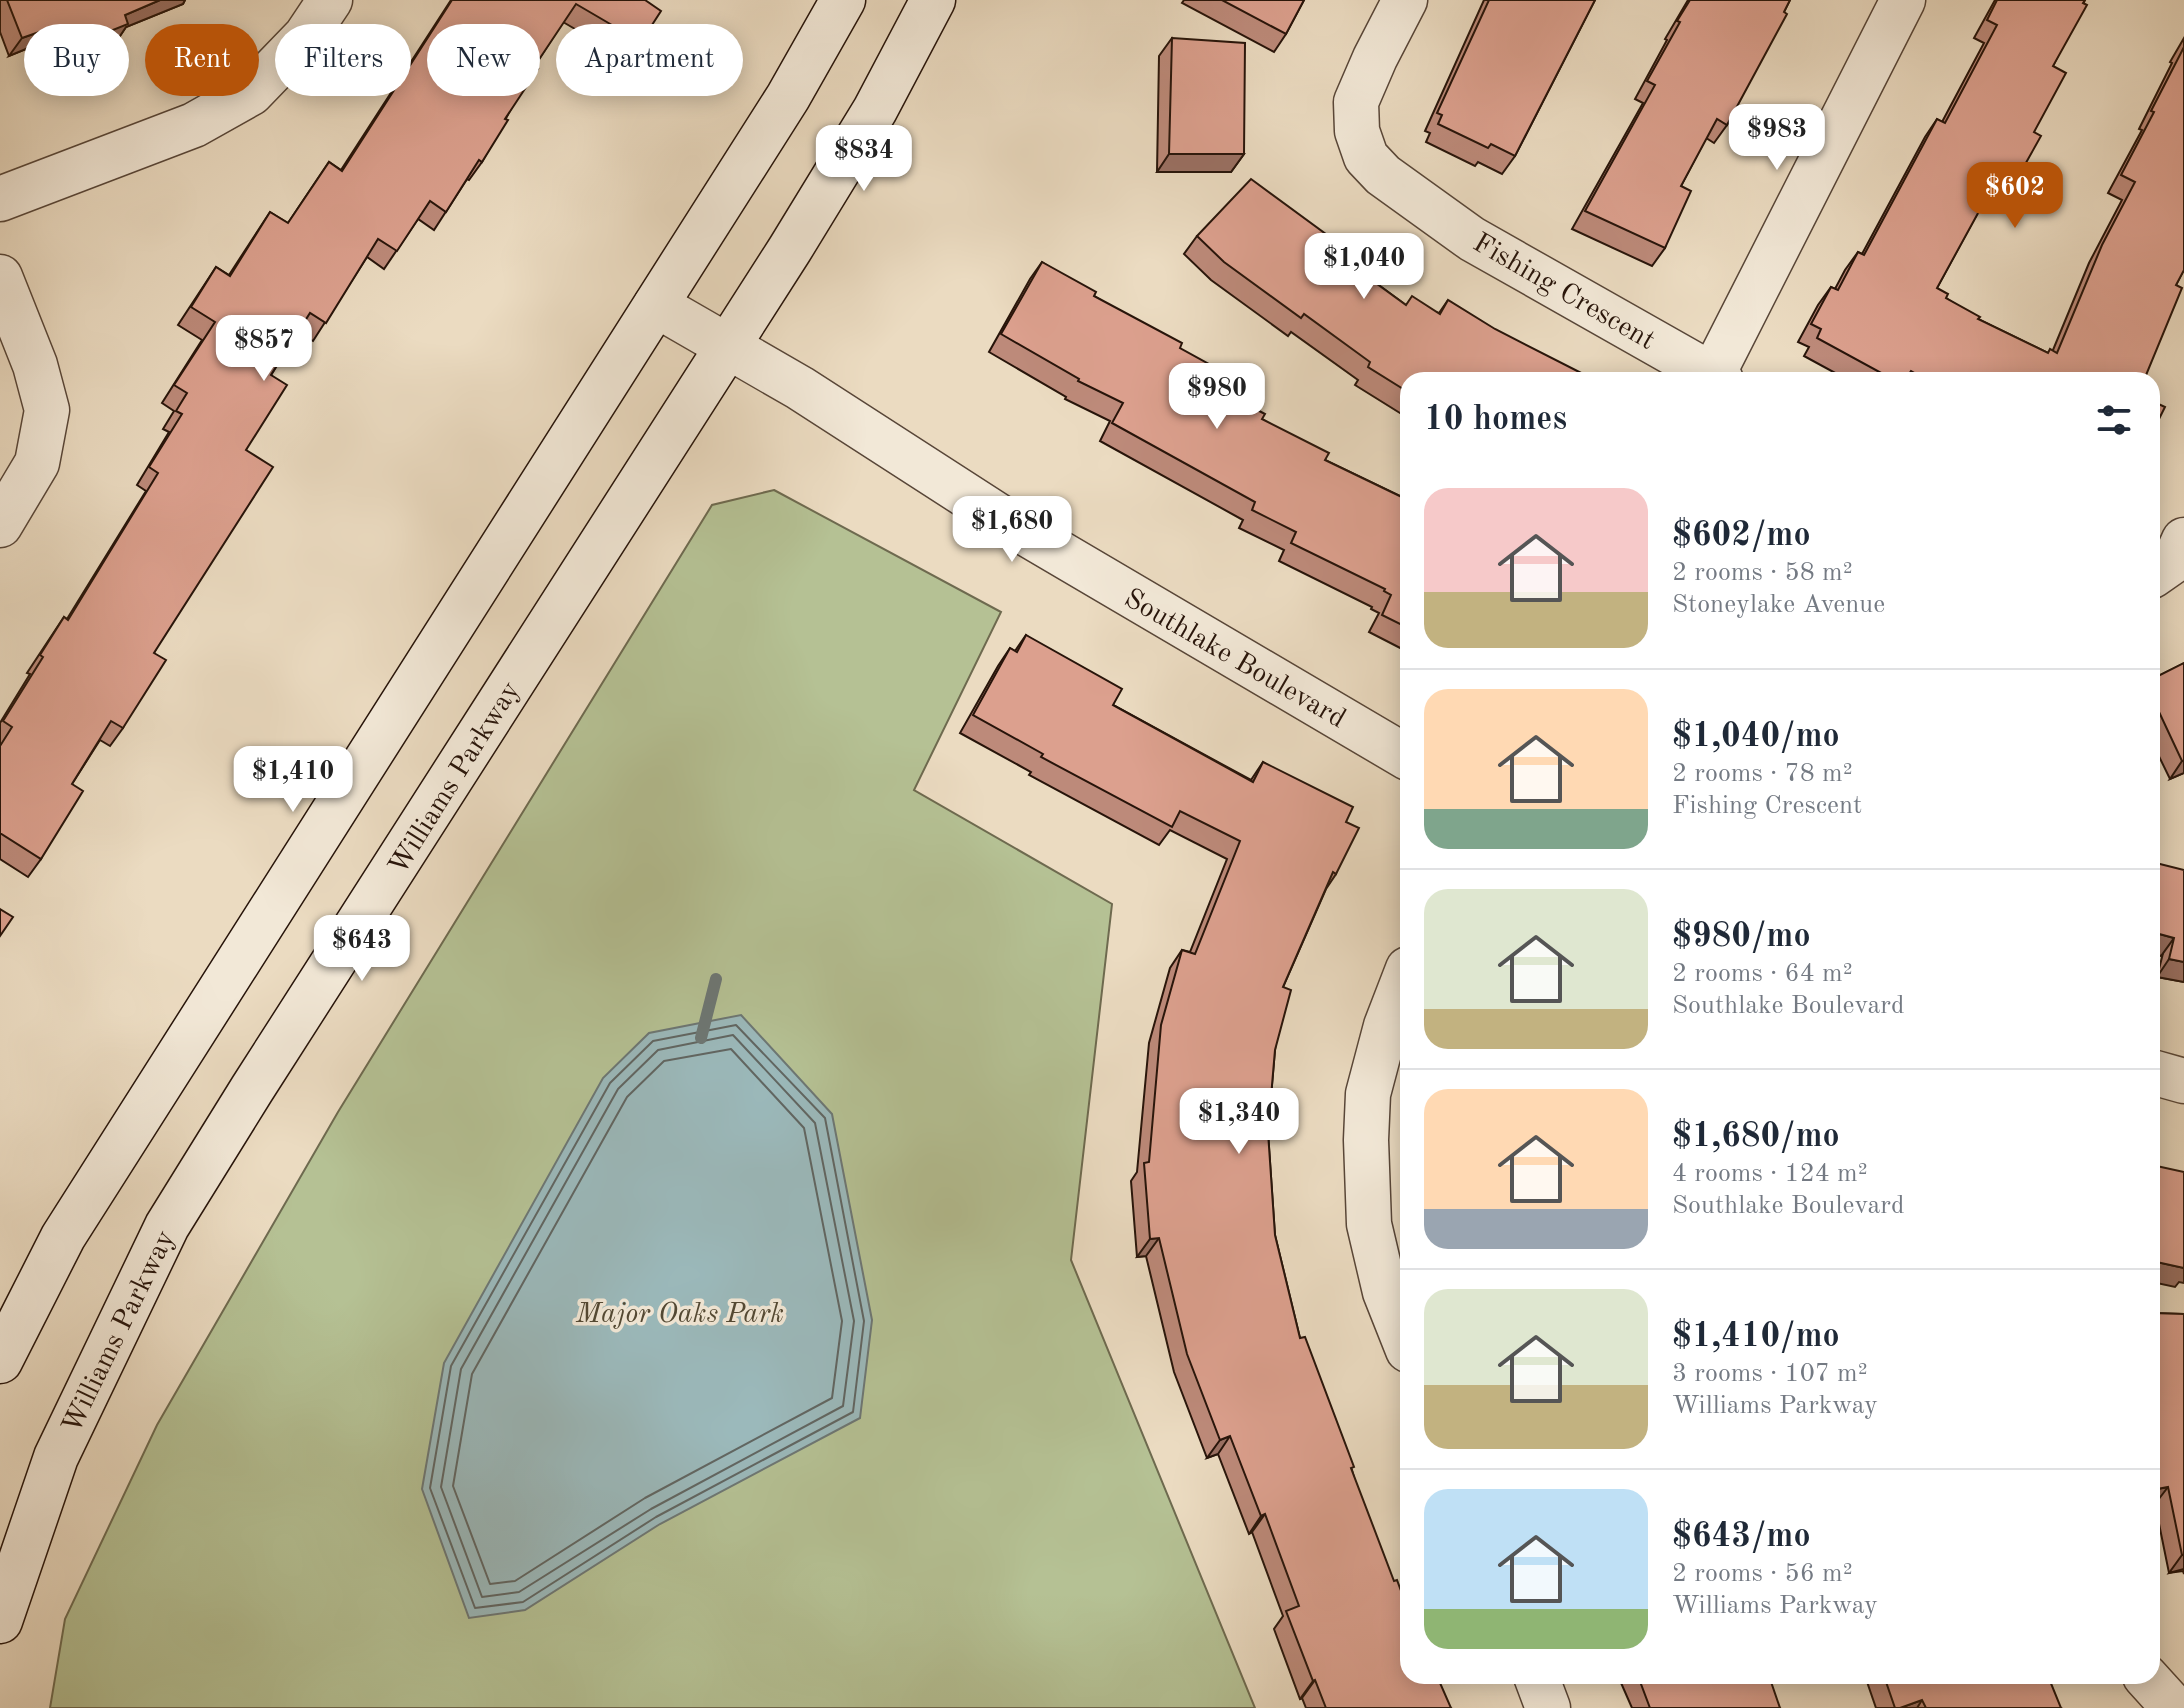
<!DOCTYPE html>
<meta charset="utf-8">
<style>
:root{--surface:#fff;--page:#f6f6f7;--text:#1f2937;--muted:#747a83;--line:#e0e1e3;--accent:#b45309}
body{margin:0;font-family:"Old Standard TT",serif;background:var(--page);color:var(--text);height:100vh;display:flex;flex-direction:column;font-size:30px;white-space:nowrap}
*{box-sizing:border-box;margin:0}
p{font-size:26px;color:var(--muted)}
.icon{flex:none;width:44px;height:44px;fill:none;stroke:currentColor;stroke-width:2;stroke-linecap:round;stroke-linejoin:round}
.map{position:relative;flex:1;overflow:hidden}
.panel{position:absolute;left:1400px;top:372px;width:760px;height:1312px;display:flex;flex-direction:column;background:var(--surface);border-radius:24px;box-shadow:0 4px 20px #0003}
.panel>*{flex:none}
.top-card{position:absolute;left:24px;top:24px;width:760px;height:72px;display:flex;gap:16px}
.price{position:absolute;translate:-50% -68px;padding:0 18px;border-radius:16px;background:#fff;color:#222;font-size:26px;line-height:52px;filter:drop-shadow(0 2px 4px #0008)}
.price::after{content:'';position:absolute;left:50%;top:48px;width:24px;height:18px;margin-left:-12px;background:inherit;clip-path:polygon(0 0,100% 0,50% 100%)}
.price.on{background:var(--accent);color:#fff}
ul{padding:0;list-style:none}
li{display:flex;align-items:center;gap:24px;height:200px;padding:0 24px}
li+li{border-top:2px solid var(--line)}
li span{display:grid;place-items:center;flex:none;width:224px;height:160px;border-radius:24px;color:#555}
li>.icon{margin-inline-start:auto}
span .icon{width:96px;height:96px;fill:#fffc;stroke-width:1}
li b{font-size:34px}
h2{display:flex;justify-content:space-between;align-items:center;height:96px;padding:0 24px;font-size:34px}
.chip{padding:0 28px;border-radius:36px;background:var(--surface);box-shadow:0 4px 20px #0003;font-size:28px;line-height:72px}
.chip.on{background:var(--accent);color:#fff}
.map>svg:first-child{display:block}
.green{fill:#b5c194;stroke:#6e6a4f;stroke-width:2}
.water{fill:#9bb9bb;stroke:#6d7774;stroke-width:2}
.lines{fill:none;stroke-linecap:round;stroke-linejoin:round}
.shore{stroke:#616662;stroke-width:2}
.stream{stroke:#6d7774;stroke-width:12}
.minor-casing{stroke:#584638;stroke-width:47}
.tertiary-casing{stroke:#584638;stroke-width:47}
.secondary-casing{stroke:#27140a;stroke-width:47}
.minor{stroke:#f2e8d7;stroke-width:44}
.tertiary{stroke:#f2e8d7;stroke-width:44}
.secondary{stroke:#f2e8d7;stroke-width:44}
.wall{fill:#bd8a7a;stroke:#27140a;stroke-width:2}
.shaded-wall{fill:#9a7063;stroke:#27140a;stroke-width:2}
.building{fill:#dca08e;stroke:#27140a;stroke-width:2}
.labels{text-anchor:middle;stroke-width:7;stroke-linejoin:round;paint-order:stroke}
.street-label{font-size:28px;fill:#27140a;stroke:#f2e8d7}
.park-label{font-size:28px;font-style:italic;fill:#524833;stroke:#f2e8d7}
</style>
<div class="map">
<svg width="2184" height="1708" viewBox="0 0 2184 1708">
<rect width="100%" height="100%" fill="#ebdbc1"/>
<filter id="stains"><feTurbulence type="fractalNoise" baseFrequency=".0025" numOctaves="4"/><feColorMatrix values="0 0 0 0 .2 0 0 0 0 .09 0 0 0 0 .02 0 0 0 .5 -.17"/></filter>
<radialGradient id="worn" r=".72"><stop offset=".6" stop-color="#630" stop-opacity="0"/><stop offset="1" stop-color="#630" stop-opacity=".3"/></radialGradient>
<path class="green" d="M774,490l227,122 -87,178 198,114 -41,356 184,448h-1205l15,-89 92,-194 181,-313 374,-607z"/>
<path class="water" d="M741,1015l91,99 40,206 -12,98 -200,106 -135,86 -56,8 -47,-129 22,-126 159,-285 46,-45z"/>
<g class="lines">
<g class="shore">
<path d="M736,1025l89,93 39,203 -11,91 -197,105 -133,85 -48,6 -45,-120 21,-122 159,-283 43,-42z"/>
<path d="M733,1035l82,88 39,198 -11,85 -192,103 -132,83 -37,5 -41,-110 20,-118 157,-280 40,-39z"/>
<path d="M731,1049l73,79 38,193 -10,77 -187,100 -130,83 -25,3 -37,-98 19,-112 155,-277 37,-36z"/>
</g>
<path class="stream" d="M701,1038l15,-59"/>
<defs>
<g id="minor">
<path d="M1405,0l-30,58 -19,44 1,29 9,26 17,18 89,64 249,141"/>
<path d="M0,199l194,-74 57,-32 55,-57 24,-36"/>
<path d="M0,277l35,88 12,45 -10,53 -37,62"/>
<path d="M1710,380l193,-380"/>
<path d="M2152,576l23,-16 9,-20"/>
<path d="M1408,969l-22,57 -18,68 -2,46 3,84 16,68 23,58"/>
<path d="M1536,1676l12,32"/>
<path d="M2145,1676l29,32"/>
</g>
<g id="tertiary">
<path d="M656,305l144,83 217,140 391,230"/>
<path d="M2152,1072l32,9"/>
</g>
<g id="secondary">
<path d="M0,1361l63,-124 725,-1140 55,-97"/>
<path d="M0,1621l56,-164 111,-231 85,-137 538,-840 85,-139 58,-110"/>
</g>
</defs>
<use href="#minor" class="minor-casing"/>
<use href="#tertiary" class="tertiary-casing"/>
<use href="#secondary" class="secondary-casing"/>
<use href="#minor" class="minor"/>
<use href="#tertiary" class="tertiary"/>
<use href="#secondary" class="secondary"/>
</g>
<g class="wall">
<path d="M0,0h185l-2,4 -57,23 -10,15 -46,18 -4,-11 -35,14 -5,-14 -17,7 -9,-24z"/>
<path d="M451,0h194l-4,42 -13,18 -65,-38 -29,45 -52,95 -13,18 -2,-1 -33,51 -16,-11 -34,50 -17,-12 -54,84 -15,-9 -27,43 -25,75 -92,203 -31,75 -13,18 -10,-6 -28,44 -31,75 -13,18 -28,-18v-136l30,-49 -3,-1 37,-56 3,2 79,-128 -9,-6 32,-53 -6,-3 11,-18 -12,-8 40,-63 -24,-15 38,-58 13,8 41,-63 18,11 41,-61 12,8z"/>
<path d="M1184,0h120l-18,34 -12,18 -92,-49z"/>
<path d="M1484,0h111l-80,156 -13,18 -24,-12 -3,4 -49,-24 4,-9 -5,-2z"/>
<path d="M1688,0h102l-63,125 -13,18 -8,-5 -25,48 -16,62 -13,18 -80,-37 71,-126 -8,-4 32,-59 -2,-1z"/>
<path d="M1995,0h90l-32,66 -19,66 -25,61 -12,18 -14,-8 -46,85 9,10 32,21 70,34 5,-3 36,-87 33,-63 -14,-7 34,-63 -3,-1 33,-66 -2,-1 14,-24v232l-8,15 -32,95h-296l-44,-24 5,-9 -11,-5 20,-37 13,-18 4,2 10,-19 13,-18 4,2 63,-117 12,-18 5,3 42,-79 -10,-5z"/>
<path d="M1172,38l72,116 -13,18h-74l2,-116z"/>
<path d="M1197,236l146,23 63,46 33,8 9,-13 -40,80v38l-53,-33 3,-5 -67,-48 -3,4 -77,-56 -27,-26z"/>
<path d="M1042,262l52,34 86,52 28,36 117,76 83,40v152l-39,-20 10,-19 -8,-4 1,-2 -93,-46 5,-11 -45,-22 4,-8 -143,-79 10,-20 -45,-22 1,-2 -77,-45 41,-73z"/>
<path d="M1026,635l87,70 138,75 12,-18 83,60 -10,52 -10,15 -43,98 -8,63 -7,82 7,103 25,103 52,132 56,206 43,32h-145l-4,-10 -2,1 -26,-70 9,-13 -31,-84 -3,2 -31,-80 -11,4 -33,-86 -28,-116 -9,1 -6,-76 6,-9 12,-129 21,-75 12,-18 8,2 37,-93 -57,-29 -11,15 -130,-70 2,-3 -71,-39 38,-67 12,-18 5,3z"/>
<path d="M2184,663v110l-14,6 -18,-37v-63z"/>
<path d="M2184,870v112l-27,-5z"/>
<path d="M2152,1313l32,1v260l-1,-3 -14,2 -14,-69 -3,1z"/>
<path d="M1618,1676h130l2,5 30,27h-148z"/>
<path d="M1865,1676h139l57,32h-185z"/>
</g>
<g class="shaded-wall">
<path d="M160,0h25l-2,4 -57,23 -10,15 -46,18 13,-18 42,-27z"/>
<path d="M39,32l-13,17 -17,7 13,-18z"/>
<path d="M78,32l-12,17 -35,14 12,-18z"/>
<path d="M1169,154h75l-13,18h-74z"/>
<path d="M2182,761h2v12l-14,6z"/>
<path d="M2152,932l22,6 -13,18 -9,-3z"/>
<path d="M2169,959l15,3v20l-27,-5z"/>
<path d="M1159,1238l-13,18 -9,1 13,-18z"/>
<path d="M2152,1261l32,7v15l-5,-1 -4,5 -23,-5z"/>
<path d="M1230,1436l-12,18 -11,4 13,-18z"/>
<path d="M2168,1487l-13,17 -3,1v-15z"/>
<path d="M1265,1514l-13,18 -3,2 12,-18z"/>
<path d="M2182,1555h2v14l-15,4z"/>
<path d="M1315,1680l-13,18 -2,1 13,-18z"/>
<path d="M1922,1700l-5,8h-17z"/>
</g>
<g class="building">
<path d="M7,0h153l-35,15 3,9 -45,18 -5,-10 -35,13 -4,-13 -17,6z"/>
<path d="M452,0h193l16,11 -20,31 -65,-38 -42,63 4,2 -33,50 3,1 -26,42 -3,-2 -33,52 -16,-11 -33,50 -19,-12 -52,84 -16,-10 -39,62 16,10 -41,65 27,17 -119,186 12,7 -43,68 -12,-7 -39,63 11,7 -42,68 -41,-26v-87l12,-19 -9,-6 40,-64 -3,-2 24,-38 4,3 90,-147 -9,-6 33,-53 -6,-3 11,-18 -13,-8 41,-63 -24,-15 25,-40 14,9 40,-64 18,11 41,-61 13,9z"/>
<path d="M1222,0h82l-18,34z"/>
<path d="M1489,0h106l-80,156 -24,-12 -3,4 -50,-24 4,-9 -5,-2z"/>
<path d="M1690,0h100l-6,12 3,2 -60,111 -10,-6 -36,67 10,5 -26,57 -80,-37 70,-126 -8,-4 33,-59 -3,-1z"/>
<path d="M1997,0h88l-2,3 4,2 -34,61 13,7 -32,59 7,4 -32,57 -15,-9 -57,104 11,6 -2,4 34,19 -2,2 70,34 2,-4 7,4 45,-108 33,-63 -14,-7 33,-63 -3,-1 33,-64v223l-8,15 6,3 -38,92h-217l-16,-9 -6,9h-11l-77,-42 4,-9 -10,-5 20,-37 7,3 20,-38 6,3 73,-136 8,4 52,-98 -10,-5z"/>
<path d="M1172,38l73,5 -1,111h-75z"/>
<path d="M1251,179l98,72 -6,8 63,46 6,-9 28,18 8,-14 47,29 100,51h-187v12l-40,-25 2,-5 -66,-48 -3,4 -77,-56 -27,-26z"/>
<path d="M1042,262l54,30 -2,4 88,47 -2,5 36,20 -8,16 57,30 -3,5 67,34 -4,7 83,40v128l-26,-13 9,-20 -7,-4 1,-2 -94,-46 5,-11 -44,-22 3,-8 -143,-79 11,-20 -45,-22 1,-2 -78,-45z"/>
<path d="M2152,401l13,6 -13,26z"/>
<path d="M1026,635l96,54 -9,16 140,77 10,-20 90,45 -7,15 13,6 -23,46 -3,-2 -50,115 8,3 -16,60 -7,82 7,103 25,103 5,-1 49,130 -3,1 43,113 3,-1 11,30v66h29l14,32h-125l-11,-28 -2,1 -27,-70 13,-5 -34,-92 -4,2 -31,-80 -10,4 -33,-86 -28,-116 -9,1 -6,-76 5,-1 12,-137 21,-75 13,4 45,-113 -60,-30 -8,16 -131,-70 2,-3 -70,-39 37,-67 7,4z"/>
<path d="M2184,663v98h-2l-30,-64v-18z"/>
<path d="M2152,862l32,8v92l-15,-3 5,-21 -22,-6z"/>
<path d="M0,909l13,8 -13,19z"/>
<path d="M2152,1165l32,7v96l-32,-7z"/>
<path d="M2152,1313l32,1v241h-2l-14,-68 -16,3z"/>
<path d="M1638,1676h110l2,5 14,-5h5l11,32h-130z"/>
<path d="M1884,1676h164l13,32h-135l-4,-8 -22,8h-5z"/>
</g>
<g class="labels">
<g class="street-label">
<text transform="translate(1565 290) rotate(30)" y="10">Fishing Crescent</text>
<text transform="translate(1236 657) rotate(30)" y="10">Southlake Boulevard</text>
<text transform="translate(453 777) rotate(-58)" y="10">Williams Parkway</text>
<text transform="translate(117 1331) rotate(-64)" y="10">Williams Parkway</text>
</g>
<g class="park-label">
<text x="680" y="1322">Major Oaks Park</text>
</g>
</g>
<rect width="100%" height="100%" filter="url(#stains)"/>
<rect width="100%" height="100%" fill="url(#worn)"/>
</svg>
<b class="price" style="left:1777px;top:172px">$983</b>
<b class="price" style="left:864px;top:193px">$834</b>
<b class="price on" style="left:2015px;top:230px">$602</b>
<b class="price" style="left:1364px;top:301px">$1,040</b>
<b class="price" style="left:264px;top:383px">$857</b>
<b class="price" style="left:1217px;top:431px">$980</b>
<b class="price" style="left:1012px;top:564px">$1,680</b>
<b class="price" style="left:293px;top:814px">$1,410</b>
<b class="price" style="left:362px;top:983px">$643</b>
<b class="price" style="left:1239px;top:1156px">$1,340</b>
<div class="top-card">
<a class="chip">Buy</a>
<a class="chip on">Rent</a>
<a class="chip">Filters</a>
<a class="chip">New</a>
<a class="chip">Apartment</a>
</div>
<section class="panel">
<h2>10 homes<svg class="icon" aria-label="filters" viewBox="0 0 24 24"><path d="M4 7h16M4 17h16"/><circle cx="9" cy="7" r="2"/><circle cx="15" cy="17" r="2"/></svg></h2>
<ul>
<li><span style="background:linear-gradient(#f6c9c9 65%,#c2b280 0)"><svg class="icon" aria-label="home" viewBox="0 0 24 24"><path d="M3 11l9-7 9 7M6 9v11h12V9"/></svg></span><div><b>$602/mo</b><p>2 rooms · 58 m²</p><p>Stoneylake Avenue</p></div></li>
<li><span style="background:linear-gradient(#ffd9b3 75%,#7fa58c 0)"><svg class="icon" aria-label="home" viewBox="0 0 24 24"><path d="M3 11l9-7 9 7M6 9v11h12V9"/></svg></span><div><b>$1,040/mo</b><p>2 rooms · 78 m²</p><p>Fishing Crescent</p></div></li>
<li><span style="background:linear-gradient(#dfe7d0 75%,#c2b280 0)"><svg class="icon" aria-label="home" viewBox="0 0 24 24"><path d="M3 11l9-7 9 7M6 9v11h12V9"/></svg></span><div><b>$980/mo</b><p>2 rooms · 64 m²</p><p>Southlake Boulevard</p></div></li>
<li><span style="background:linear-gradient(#ffd9b3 75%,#9aa5b1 0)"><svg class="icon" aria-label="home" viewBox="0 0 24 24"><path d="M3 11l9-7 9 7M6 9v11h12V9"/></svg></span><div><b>$1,680/mo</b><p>4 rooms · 124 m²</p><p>Southlake Boulevard</p></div></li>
<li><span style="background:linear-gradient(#dfe7d0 60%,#c2b280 0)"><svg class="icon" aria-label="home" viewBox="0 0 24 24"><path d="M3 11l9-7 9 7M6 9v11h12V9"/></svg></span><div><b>$1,410/mo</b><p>3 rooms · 107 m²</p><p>Williams Parkway</p></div></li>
<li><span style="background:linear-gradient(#bfe0f5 75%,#8fb573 0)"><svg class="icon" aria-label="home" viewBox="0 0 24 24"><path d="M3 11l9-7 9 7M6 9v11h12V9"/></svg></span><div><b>$643/mo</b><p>2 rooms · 56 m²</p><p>Williams Parkway</p></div></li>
</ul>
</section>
</div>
